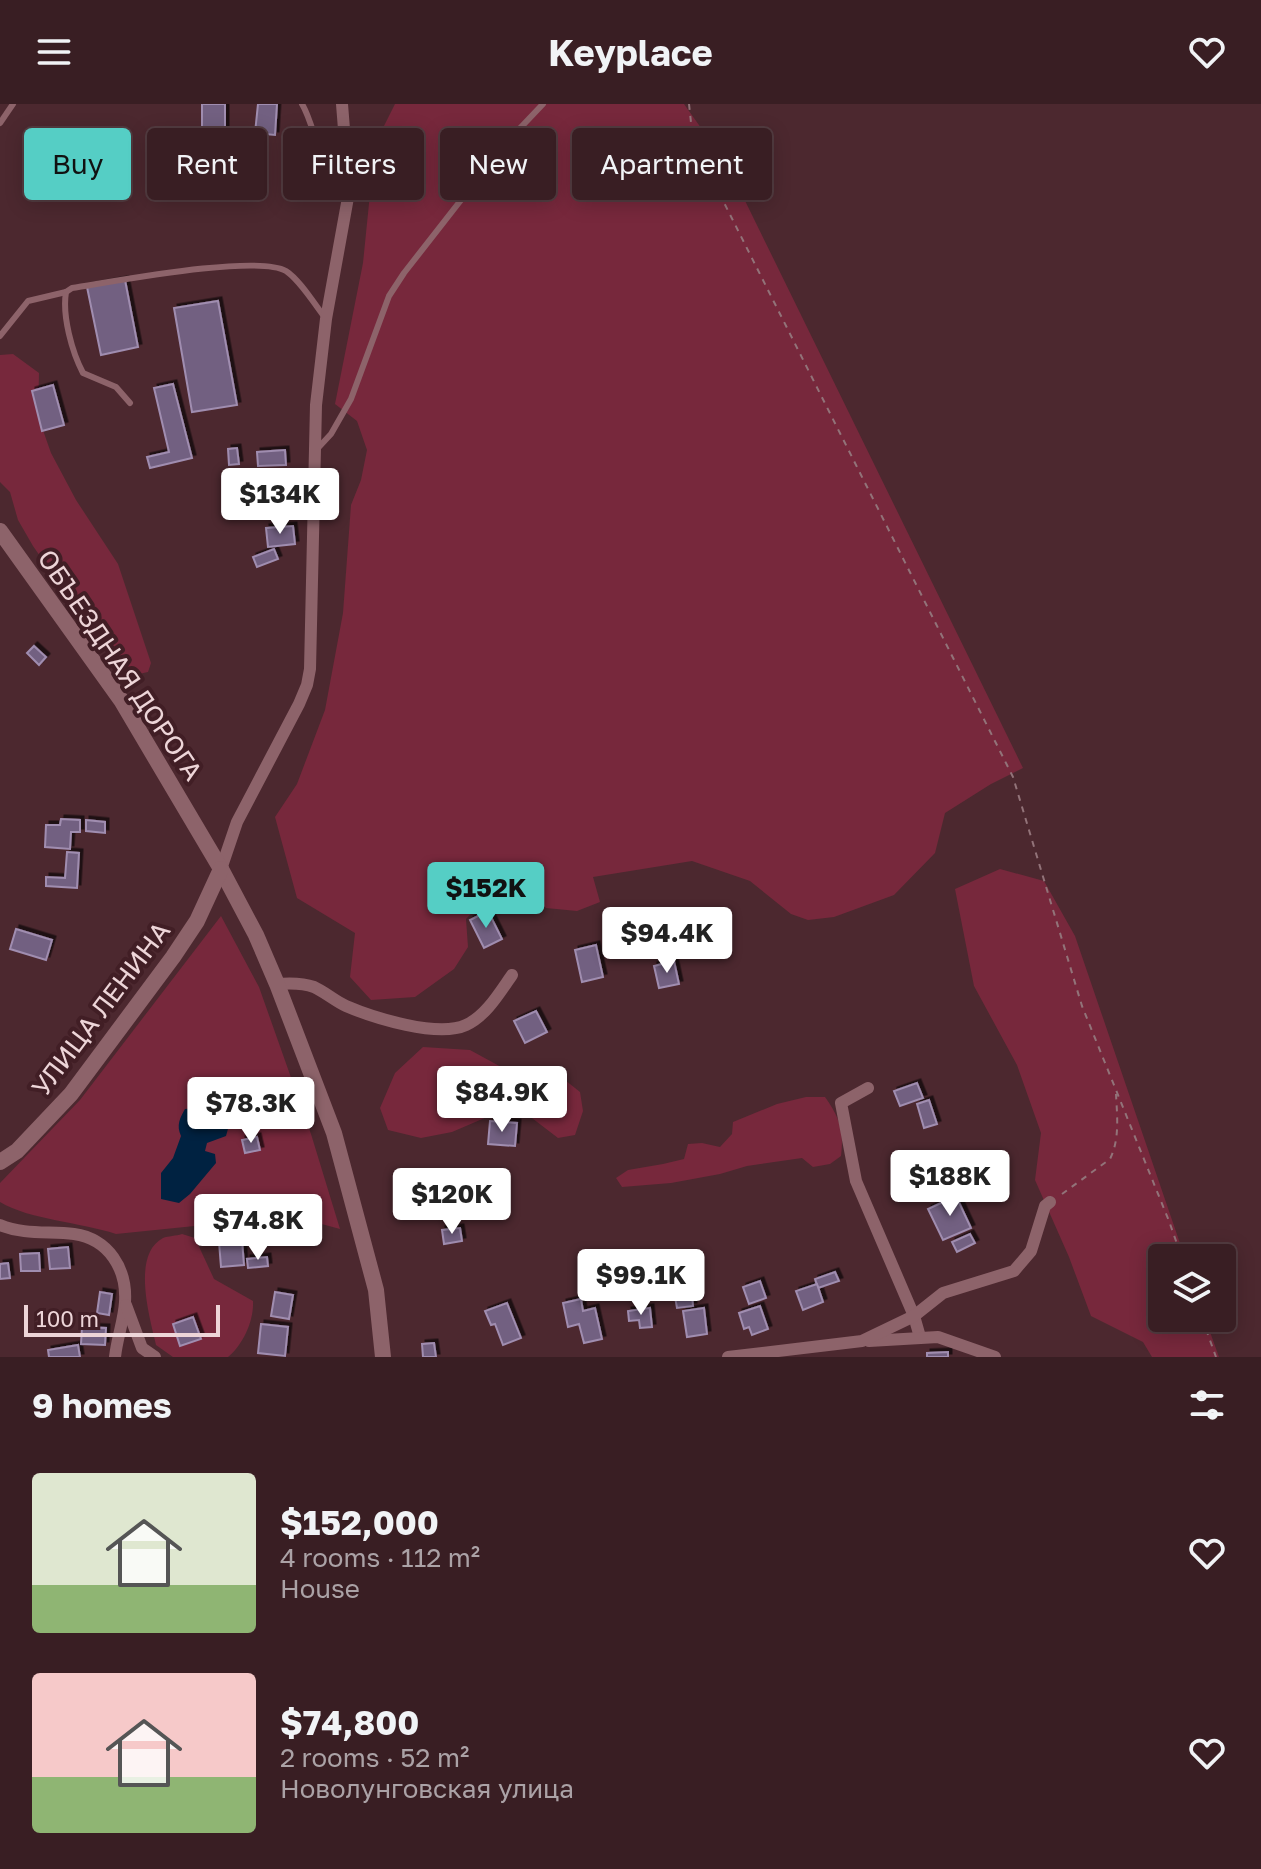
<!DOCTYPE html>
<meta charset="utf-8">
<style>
:root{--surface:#391e23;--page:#40272b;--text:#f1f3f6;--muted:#aba2a6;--line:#533c41;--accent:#55cec5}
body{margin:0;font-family:"Golos Text",sans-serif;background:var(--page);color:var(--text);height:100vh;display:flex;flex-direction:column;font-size:30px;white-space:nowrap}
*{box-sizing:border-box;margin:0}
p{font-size:26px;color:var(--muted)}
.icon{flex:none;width:44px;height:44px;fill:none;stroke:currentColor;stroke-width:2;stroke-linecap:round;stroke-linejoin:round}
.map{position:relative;height:1253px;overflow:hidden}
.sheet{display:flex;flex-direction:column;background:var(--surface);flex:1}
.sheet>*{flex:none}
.banner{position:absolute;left:24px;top:24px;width:800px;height:72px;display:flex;gap:16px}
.fabs{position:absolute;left:1148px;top:1140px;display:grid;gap:16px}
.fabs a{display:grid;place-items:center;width:88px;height:88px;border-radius:8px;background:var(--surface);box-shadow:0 4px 20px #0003,0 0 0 2px var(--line);font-size:40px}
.scale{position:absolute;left:24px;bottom:20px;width:196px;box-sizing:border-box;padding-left:8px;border:4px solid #edd5d8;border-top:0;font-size:22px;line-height:28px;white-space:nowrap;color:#edd5d8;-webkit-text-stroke:6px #411e25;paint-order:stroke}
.price{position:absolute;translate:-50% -68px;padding:0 18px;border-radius:8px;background:#fff;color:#222;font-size:26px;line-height:52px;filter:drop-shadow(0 2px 4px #0008)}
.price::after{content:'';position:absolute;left:50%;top:48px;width:24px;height:18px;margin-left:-12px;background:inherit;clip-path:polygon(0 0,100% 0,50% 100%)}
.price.on{background:var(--accent);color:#111}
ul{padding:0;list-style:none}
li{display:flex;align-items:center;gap:24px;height:200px;padding:0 32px}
li span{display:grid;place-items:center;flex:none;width:224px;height:160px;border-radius:8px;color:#555}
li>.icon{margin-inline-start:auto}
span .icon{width:96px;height:96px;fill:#fffc;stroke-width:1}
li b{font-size:34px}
h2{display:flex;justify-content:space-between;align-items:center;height:96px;padding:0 32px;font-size:34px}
.tag{padding:0 28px;border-radius:8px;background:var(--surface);box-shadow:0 4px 20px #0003,0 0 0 2px var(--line);font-size:28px;line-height:72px}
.tag.on{background:var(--accent);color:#111}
header{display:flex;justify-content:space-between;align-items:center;height:104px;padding:0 32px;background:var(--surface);font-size:36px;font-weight:700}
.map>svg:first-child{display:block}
.green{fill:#77283c}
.water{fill:#002241}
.building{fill:#726181;stroke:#a08db0;stroke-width:2;filter:url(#shadow)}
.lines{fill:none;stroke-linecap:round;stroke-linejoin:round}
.path{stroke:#927379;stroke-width:2;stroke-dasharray:6 6;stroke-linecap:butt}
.service{stroke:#8d636a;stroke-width:6}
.minor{stroke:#8d636a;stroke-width:12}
.tertiary{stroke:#8d636a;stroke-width:16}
.labels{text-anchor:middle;stroke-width:8;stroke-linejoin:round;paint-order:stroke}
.street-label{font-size:26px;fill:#edd5d8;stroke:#411e25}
</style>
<header><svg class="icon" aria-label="menu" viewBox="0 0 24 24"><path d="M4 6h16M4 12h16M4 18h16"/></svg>Keyplace<svg class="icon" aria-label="heart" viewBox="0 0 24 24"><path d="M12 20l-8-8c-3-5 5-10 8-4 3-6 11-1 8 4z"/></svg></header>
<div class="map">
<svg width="1261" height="1253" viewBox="0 0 1261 1253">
<defs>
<filter id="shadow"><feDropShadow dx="3.5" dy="-3.5" stdDeviation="0" flood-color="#0009"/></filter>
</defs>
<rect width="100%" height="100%" fill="#4c282f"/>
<g class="green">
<path d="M395,0h289l44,62 295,602 -32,16 -46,29 -10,40 -41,42 -60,22 -26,3 -17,-6 -41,-33 -58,-20 -99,16 7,25 -23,9 -31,-3 -39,-31 -41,42 2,28 -14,22 -39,28 -44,3 -21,-23 5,-44 -58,-35 -22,-81 22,-33 28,-74 18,-97 8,-108 10,-25 6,-30 -10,-29 -22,-17 28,-141 12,-119z"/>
<path d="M13,250l26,19 -1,43 13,37 25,47 42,64 33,99 -3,9 -9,2 -16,-5 -10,-17 -20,-20 -60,-86 -15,-26 -8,-28 -10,-10v-127z"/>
<path d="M1000,765l44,12 31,55 110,322h-23v60h43l14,39h-67l-9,-15 -52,-26 -22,-59 -34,-77 6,-47 -24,-68 -43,-79 -19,-97z"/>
<path d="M221,812l38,71 52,147 29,95 -48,-13 -176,18c-36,-12 -86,-14 -116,-32v-19l80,-83z"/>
<path d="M423,943l47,3 33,18 34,4 28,8 15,12 3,19 -8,24 -17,3 -30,-23 -27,-4 -49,21 -31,6 -33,-8 -8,-22 15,-35z"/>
<path d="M806,993h19c15,21 19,34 16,59l-11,8 -17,3 -11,-9 -55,8 -27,8 -49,9 -49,4 -6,-9 12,-8 35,-6 21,-5 4,-15 14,-1 18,4 12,-13 1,-12 44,-18z"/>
<path d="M182,1130l13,4 19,41 39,22c1,20 -10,44 -25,56h-55l-17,-12c-6,-27 -25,-90 7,-107 5,-2 13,-2 19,-4z"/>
</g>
<path class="water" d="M222,1001l9,13 -5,18 -19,7 -2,8 10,3 1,9 -26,31 -11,9 -18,-4v-26l12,-15 8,-22c-5,-11 -1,-18 4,-27z"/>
<g class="building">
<path d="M202,0h23v27l-23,-1z"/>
<path d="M258,0h19l-2,31 -20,-2z"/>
<path d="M231,35l22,2 -1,13 -22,-1z"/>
<path d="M251,69l1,22h-25l-1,-21z"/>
<path d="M125,176l13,67 -37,8 -14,-68z"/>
<path d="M218,197l19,104 -45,7 -18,-104z"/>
<path d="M173,280l19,74 -42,10 -3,-11 22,-5 -15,-64z"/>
<path d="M53,281l11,40 -22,6 -10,-40z"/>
<path d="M237,344l2,16 -10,1 -1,-16z"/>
<path d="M285,346l1,15 -28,1 -1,-14z"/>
<path d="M293,422l2,18 -27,3 -2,-19z"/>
<path d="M274,445l4,10 -21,8 -4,-10z"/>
<path d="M34,542l12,11 -7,8 -12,-12z"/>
<path d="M61,715l19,1v12h-9l-1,17 -25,-2 1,-22h14z"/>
<path d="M86,716l19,2v11l-19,-2z"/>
<path d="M67,748l12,1 -2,35 -31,-2v-9l19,1z"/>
<path d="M488,807l14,28 -18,9 -14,-28z"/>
<path d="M16,825l36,11 -6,20 -36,-11z"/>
<path d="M596,841l7,32 -21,5 -7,-32z"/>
<path d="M674,857l5,23 -20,4 -5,-22z"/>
<path d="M536,907l11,21 -22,11 -11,-22z"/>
<path d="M917,979l6,15 -23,8 -6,-15z"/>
<path d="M929,996l8,24 -13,4 -7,-24z"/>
<path d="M490,1017l27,2 -2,23 -27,-2z"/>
<path d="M257,1033l3,13 -15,3 -3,-13z"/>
<path d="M956,1092l15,32 -28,12 -15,-31z"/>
<path d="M460,1124l2,13 -18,3 -2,-14z"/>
<path d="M970,1130l5,9 -18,9 -5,-10z"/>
<path d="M242,1136l2,25 -23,2 -2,-25z"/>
<path d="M68,1143l2,21 -20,1 -2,-20z"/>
<path d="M39,1149l1,18h-19l-1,-17z"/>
<path d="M267,1153l1,9 -20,2 -1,-9z"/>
<path d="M8,1159l2,15 -10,1v-15z"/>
<path d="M835,1168l4,9 -21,7 -3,-9z"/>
<path d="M760,1177l6,17 -17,6 -6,-17z"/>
<path d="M817,1180l6,18 -20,8 -7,-19z"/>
<path d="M100,1188l12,2 -3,21 -12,-2z"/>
<path d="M275,1188l18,3 -4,24 -18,-3z"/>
<path d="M692,1191l1,11 -16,2 -2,-11z"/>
<path d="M581,1195l2,12 12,-3 7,31 -18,4 -5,-19 -11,3 -5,-24z"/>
<path d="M507,1199l14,35 -18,7 -8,-21 -4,1 -6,-14z"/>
<path d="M760,1202l8,23 -16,6 -3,-8 -5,2 -5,-16z"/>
<path d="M650,1204l2,19 -12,1 -1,-8 -10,1 -1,-10z"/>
<path d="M704,1204l3,26 -20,3 -4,-26z"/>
<path d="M193,1213l8,22 -21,7 -7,-22z"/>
<path d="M261,1220l27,3 -3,29 -27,-3z"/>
<path d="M82,1223l24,1 -1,17 -24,-1z"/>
<path d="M434,1239l2,14h-13l-1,-13z"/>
<path d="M78,1241l2,12h-31l-1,-7z"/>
<path d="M948,1248v5h-21v-4z"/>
</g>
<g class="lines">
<g class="path">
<path d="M689,0l4,37 320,636 69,229 87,215 13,37"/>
<path d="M1062,1090l48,-35c10,-20 7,-44 6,-65"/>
<path d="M1202,1214l14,39"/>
</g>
<g class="service">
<path d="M302,0c11,18 15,51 28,65 4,4 12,7 17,10"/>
<path d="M0,19l13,-19"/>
<path d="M0,232l28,-35 38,-9"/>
<path d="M130,299l-14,-16 -33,-14c-11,-21 -21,-57 -17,-81l6,-4c40,-6 184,-34 214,-17 14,9 29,34 40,48"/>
<path d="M318,344l13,-14 20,-35 38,-103 15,-23 100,-128 39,-41"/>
</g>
<g class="minor">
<path d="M221,765l16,-47 62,-118 8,-19 3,-16 6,-264 10,-86 23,-127 -7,-88"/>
<path d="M277,880c12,-1 26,-1 37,3 11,5 21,14 32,19 28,12 92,32 120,19 20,-9 34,-33 46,-50"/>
<path d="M868,984l-27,15 15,78 58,135 6,21"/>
<path d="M0,1121c24,10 49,6 74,9 35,5 53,35 51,68 -1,18 -8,36 -10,55"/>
<path d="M126,1201l16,43 13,9"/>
<path d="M869,1237l69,-4 57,20"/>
<path d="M728,1253l134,-16 52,-25 29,-23 71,-22 17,-20 14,-45 5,-4"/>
</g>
<g class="tertiary">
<path d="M0,427l121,169 100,169 35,66 21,49 57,149 42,157 7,67"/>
<path d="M0,1058l17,-11 54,-57 102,-137 24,-36 24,-52"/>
</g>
</g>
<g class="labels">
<g class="street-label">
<text transform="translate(120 561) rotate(56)" y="9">ОБЪЕЗДНАЯ ДОРОГА</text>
<text transform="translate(101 905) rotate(-53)" y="9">УЛИЦА ЛЕНИНА</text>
</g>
</g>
</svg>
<div class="fabs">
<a><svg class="icon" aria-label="layers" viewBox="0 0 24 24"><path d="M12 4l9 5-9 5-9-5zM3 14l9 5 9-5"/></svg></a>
</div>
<div class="scale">100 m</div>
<b class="price" style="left:280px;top:432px">$134K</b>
<b class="price on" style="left:486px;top:826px">$152K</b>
<b class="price" style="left:667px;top:871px">$94.4K</b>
<b class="price" style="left:502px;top:1030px">$84.9K</b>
<b class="price" style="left:251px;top:1041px">$78.3K</b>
<b class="price" style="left:950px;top:1114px">$188K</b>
<b class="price" style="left:452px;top:1132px">$120K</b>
<b class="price" style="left:258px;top:1158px">$74.8K</b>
<b class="price" style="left:641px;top:1213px">$99.1K</b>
<div class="banner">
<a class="tag on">Buy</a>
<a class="tag">Rent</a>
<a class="tag">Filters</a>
<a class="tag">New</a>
<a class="tag">Apartment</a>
</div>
</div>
<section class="sheet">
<h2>9 homes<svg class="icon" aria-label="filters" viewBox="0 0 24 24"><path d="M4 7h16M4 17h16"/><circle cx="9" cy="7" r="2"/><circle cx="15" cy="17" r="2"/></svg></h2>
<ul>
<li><span style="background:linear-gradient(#dfe7d0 70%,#8fb573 0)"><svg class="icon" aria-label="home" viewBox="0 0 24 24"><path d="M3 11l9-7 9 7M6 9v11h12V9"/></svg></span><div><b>$152,000</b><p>4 rooms · 112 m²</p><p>House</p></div><svg class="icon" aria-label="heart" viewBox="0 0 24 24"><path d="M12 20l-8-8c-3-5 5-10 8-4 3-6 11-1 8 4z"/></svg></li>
<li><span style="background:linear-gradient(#f6c9c9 65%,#8fb573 0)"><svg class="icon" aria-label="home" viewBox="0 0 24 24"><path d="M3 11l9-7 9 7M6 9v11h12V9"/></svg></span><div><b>$74,800</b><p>2 rooms · 52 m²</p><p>Новолунговская улица</p></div><svg class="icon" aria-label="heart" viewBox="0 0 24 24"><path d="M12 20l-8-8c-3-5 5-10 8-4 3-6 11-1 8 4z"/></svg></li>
</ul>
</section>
